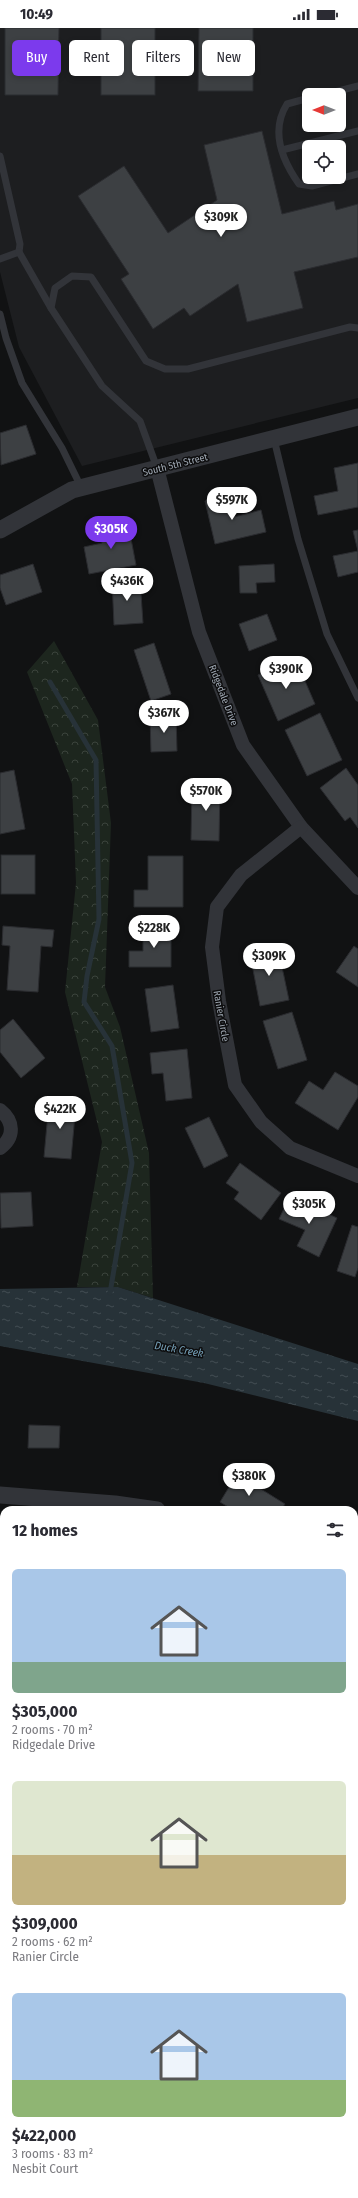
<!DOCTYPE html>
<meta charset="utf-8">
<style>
:root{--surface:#fff;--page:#f7f7f7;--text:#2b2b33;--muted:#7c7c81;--accent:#7c3aed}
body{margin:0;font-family:"Fira Sans Condensed",sans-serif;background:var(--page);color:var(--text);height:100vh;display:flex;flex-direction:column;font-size:15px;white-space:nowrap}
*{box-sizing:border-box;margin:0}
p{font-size:13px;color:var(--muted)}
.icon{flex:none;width:22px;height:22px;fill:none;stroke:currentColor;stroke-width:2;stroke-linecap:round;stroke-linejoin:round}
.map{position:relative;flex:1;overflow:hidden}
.drawer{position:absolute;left:0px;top:1478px;width:358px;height:692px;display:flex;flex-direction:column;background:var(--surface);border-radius:12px 12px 0 0;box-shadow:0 2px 6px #0003}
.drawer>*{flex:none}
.top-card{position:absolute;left:12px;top:12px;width:334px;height:36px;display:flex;gap:8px}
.needle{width:26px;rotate:270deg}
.fabs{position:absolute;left:302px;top:60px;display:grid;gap:8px}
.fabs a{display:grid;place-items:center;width:44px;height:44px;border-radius:6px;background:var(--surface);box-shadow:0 2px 6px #0003;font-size:20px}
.price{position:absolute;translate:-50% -34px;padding:0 9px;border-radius:14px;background:#fff;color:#222;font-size:13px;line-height:26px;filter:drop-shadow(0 1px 2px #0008)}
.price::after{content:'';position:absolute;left:50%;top:24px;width:12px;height:9px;margin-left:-6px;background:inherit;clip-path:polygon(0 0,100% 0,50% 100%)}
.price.current{background:var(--accent);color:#fff}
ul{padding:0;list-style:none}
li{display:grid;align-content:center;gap:8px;height:212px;padding:0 12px}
li span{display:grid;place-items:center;height:124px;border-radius:6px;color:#555}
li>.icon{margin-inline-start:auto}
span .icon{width:72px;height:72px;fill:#fffc;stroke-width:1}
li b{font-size:17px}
h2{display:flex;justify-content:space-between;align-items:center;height:48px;padding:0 12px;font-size:17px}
.pill{padding:0 14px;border-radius:6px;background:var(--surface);box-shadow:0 2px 6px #0003;font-size:14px;line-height:36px}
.pill.current{background:var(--accent);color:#fff}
.status{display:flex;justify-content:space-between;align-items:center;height:28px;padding:0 20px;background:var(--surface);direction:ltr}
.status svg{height:11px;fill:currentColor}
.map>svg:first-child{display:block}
.built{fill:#1d1e20;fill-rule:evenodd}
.forest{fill:url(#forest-crowns)}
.water{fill:url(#water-ripples)}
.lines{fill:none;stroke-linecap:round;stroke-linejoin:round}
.stream{stroke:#273238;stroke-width:5}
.building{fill:#3d4043;stroke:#2b2c30}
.service{stroke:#323439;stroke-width:7}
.minor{stroke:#323439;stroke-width:14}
.tertiary{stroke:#323439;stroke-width:17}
.labels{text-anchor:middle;stroke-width:3;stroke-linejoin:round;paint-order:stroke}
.street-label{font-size:10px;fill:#a1aab5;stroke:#0d0d0e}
.water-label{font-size:11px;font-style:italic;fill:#749eb5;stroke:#0d0d0e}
</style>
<div class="status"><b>10:49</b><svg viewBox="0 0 49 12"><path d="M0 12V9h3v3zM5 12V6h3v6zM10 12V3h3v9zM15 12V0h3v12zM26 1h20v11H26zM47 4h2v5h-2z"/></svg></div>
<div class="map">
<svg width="358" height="2170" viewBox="0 0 358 2170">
<defs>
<pattern id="forest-crowns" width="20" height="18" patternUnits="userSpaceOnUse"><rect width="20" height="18" fill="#1d261e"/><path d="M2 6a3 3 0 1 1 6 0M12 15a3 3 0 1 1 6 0" fill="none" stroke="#3b433c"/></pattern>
<pattern id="water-ripples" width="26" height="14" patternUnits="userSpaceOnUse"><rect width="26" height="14" fill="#273238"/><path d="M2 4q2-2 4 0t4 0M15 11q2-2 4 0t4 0" fill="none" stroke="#434d53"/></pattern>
</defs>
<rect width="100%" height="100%" fill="#111213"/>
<path class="built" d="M0,0h358v370l-276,68 -63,-119 -19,-75zM309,67h30v30h-30zM309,119h30v30h-30z"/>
<path class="forest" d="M54,613l44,79 13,103 -6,164 15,40 29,126 4,145 -35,-11h-41l25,-145 -37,-150 11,-109 -4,-99 -45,-112z"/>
<path class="water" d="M118,1259l240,77v57l-154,-38 -204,-37v-57z"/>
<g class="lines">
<path class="stream" d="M50,654l46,78 3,159 -12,57 -3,26 28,44 20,117 -22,130"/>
</g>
<g class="building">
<path d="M5,0h54l-1,67h-53z"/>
<rect x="101" y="0" width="54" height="67"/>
<path d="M199,0h54v63h-55z"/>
<path d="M262,103l20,83 52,-13 2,9 22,-6v53l-64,15 9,36 -56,14 -9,-38 -48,32 -6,-8 -31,21 -32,-50 8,-5 -51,-78 46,-30 44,67 49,-33 -13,-55z"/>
<path d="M26,397l10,29 -35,11 -1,-32z"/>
<path d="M358,435v44l-40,8 -4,-19 24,-5 -4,-23z"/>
<path d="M229,468l5,21 27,-7 5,22 -51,12 -10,-43z"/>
<path d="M128,495l8,42 -47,9 -5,-27 18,-4 -3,-15z"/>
<path d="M358,502v42l-20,5 -5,-21 25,-5 -5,-20z"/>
<path d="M33,536l9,28 -36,13 -6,-17v-13z"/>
<path d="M274,536l1,18 -19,1 1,10h-17l-1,-27z"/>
<path d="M140,551l3,44 -29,2 -2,-45z"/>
<path d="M267,586l10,26 -28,11 -10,-27z"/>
<path d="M154,615l17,51 -20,7 -17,-51z"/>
<path d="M295,630l20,46 -37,17 -20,-46z"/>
<path d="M320,685l22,47 -35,16 -22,-46z"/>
<path d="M176,687l1,36 -26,1 -1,-36z"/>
<path d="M346,740l12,17v43l-8,-11 -5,4 -25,-33z"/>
<path d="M14,742l11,59 -25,5v-61z"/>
<path d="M192,756l28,1 -1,56 -28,-1z"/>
<rect x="1" y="827" width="34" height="39"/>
<path d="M148,828h35v51h-49v-17h14z"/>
<path d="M3,898l51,4 -2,17 -11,-1 -3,46 -31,-2 3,-44 -8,-1z"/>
<path d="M143,899h28v40h-42v-16h14z"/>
<path d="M354,918l4,3v38l-22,-15z"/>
<path d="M278,920l11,52 -29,6 -10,-52z"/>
<path d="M173,957l6,43 -28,4 -6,-43z"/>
<path d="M292,984l15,48 -29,9 -15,-48z"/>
<path d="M13,991l32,39 -24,20 -21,-26v-22z"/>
<path d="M187,1021l5,49 -26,3 -3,-28 -11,1 -2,-21z"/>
<path d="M335,1044l23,14v11l-20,33 -43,-27 14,-22 14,9z"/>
<path d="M49,1074l27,2 -5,55 -27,-2z"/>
<path d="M209,1089l19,39 -24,12 -19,-40z"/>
<path d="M240,1135l41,30 -20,27 -27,-21 5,-7 -13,-9z"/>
<path d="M31,1164l2,34 -32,2 -1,-35z"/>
<path d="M290,1168l47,22 -18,39 -22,-11 8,-16 -26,-11z"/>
<path d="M352,1197l6,2v41l-3,9 -18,-6z"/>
<path d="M29,1397l31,1 -1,22h-31z"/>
<path d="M237,1446l48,30 -4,6h-48l-13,-8z"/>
<path d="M358,1541v22l-4,-1v-11z"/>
<path d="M4,1662v26l-4,2v-26z"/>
<path d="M0,1802l4,14v30l-4,1z"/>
<path d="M354,1895l4,5v27h-4z"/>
<rect x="222" y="2166" width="30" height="4"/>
</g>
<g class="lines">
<g class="service">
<path d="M323,67l35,-9"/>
<path d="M309,70l-22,6c-17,27 -5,56 12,80l13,2 46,-12"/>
<path d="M282,122l76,-19"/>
<path d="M0,128l20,88 -1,8 -19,7"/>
<path d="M19,224l32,56"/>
<path d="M0,286l6,24 16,45 40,65 19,39"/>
<path d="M274,411l24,100 29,95 31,64"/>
<path d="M157,440l-17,-47 -38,-35 -51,-78 4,-20 17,-12 19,1 55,84 19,8h23l162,-42 8,1"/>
</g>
<g class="minor">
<path d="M157,440l42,164 44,113 58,82 57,61"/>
<path d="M301,799l-60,48 -24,32 -5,40 7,54 16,84 26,37 29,26 68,28"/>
<path d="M0,1082c14,11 15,27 0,38"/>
<path d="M0,1745l4,-1"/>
<path d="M184,2170v-4"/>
</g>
<g class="tertiary">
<path d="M0,502l72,-40 286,-73"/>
<path d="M0,1467l115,9 42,6"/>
<path d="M354,1639l4,1"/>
</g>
</g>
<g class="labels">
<g class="street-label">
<text transform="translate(175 436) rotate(-14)" y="4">South 5th Street</text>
<text transform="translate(224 667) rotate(69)" y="4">Ridgedale Drive</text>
<text transform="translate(222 988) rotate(80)" y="4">Ranier Circle</text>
</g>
<g class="water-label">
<text transform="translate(179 1321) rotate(10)" y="4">Duck Creek</text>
</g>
</g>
</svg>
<div class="fabs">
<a><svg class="needle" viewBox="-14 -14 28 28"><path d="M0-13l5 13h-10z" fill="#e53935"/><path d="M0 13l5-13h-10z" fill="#7c7c81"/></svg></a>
<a><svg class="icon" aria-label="locate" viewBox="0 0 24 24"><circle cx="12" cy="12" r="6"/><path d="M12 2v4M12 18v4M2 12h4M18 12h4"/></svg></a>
</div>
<b class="price" style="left:221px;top:210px">$309K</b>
<b class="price" style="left:232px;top:493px">$597K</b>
<b class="price current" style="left:111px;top:522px">$305K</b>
<b class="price" style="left:127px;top:574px">$436K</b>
<b class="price" style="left:286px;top:662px">$390K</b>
<b class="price" style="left:164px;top:706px">$367K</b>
<b class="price" style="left:206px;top:784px">$570K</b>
<b class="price" style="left:154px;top:921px">$228K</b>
<b class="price" style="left:269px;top:949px">$309K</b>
<b class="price" style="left:60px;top:1102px">$422K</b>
<b class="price" style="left:309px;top:1197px">$305K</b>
<b class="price" style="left:249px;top:1469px">$380K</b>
<div class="top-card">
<a class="pill current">Buy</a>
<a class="pill">Rent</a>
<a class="pill">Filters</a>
<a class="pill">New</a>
</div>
<section class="drawer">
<h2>12 homes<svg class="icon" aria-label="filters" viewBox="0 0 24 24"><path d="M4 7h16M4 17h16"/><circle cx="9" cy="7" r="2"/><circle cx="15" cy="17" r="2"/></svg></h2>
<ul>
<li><span style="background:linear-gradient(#a9c7e8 75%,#7fa58c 0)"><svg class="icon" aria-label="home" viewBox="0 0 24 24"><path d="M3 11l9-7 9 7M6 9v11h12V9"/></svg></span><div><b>$305,000</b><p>2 rooms · 70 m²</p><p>Ridgedale Drive</p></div></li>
<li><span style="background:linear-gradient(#dfe7d0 60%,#c2b280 0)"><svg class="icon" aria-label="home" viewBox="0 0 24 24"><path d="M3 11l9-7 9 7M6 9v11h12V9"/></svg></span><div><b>$309,000</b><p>2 rooms · 62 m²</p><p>Ranier Circle</p></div></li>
<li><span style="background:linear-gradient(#a9c7e8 70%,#8fb573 0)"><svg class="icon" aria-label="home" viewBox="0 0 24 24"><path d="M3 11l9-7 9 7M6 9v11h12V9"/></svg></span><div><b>$422,000</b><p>3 rooms · 83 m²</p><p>Nesbit Court</p></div></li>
</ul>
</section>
</div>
